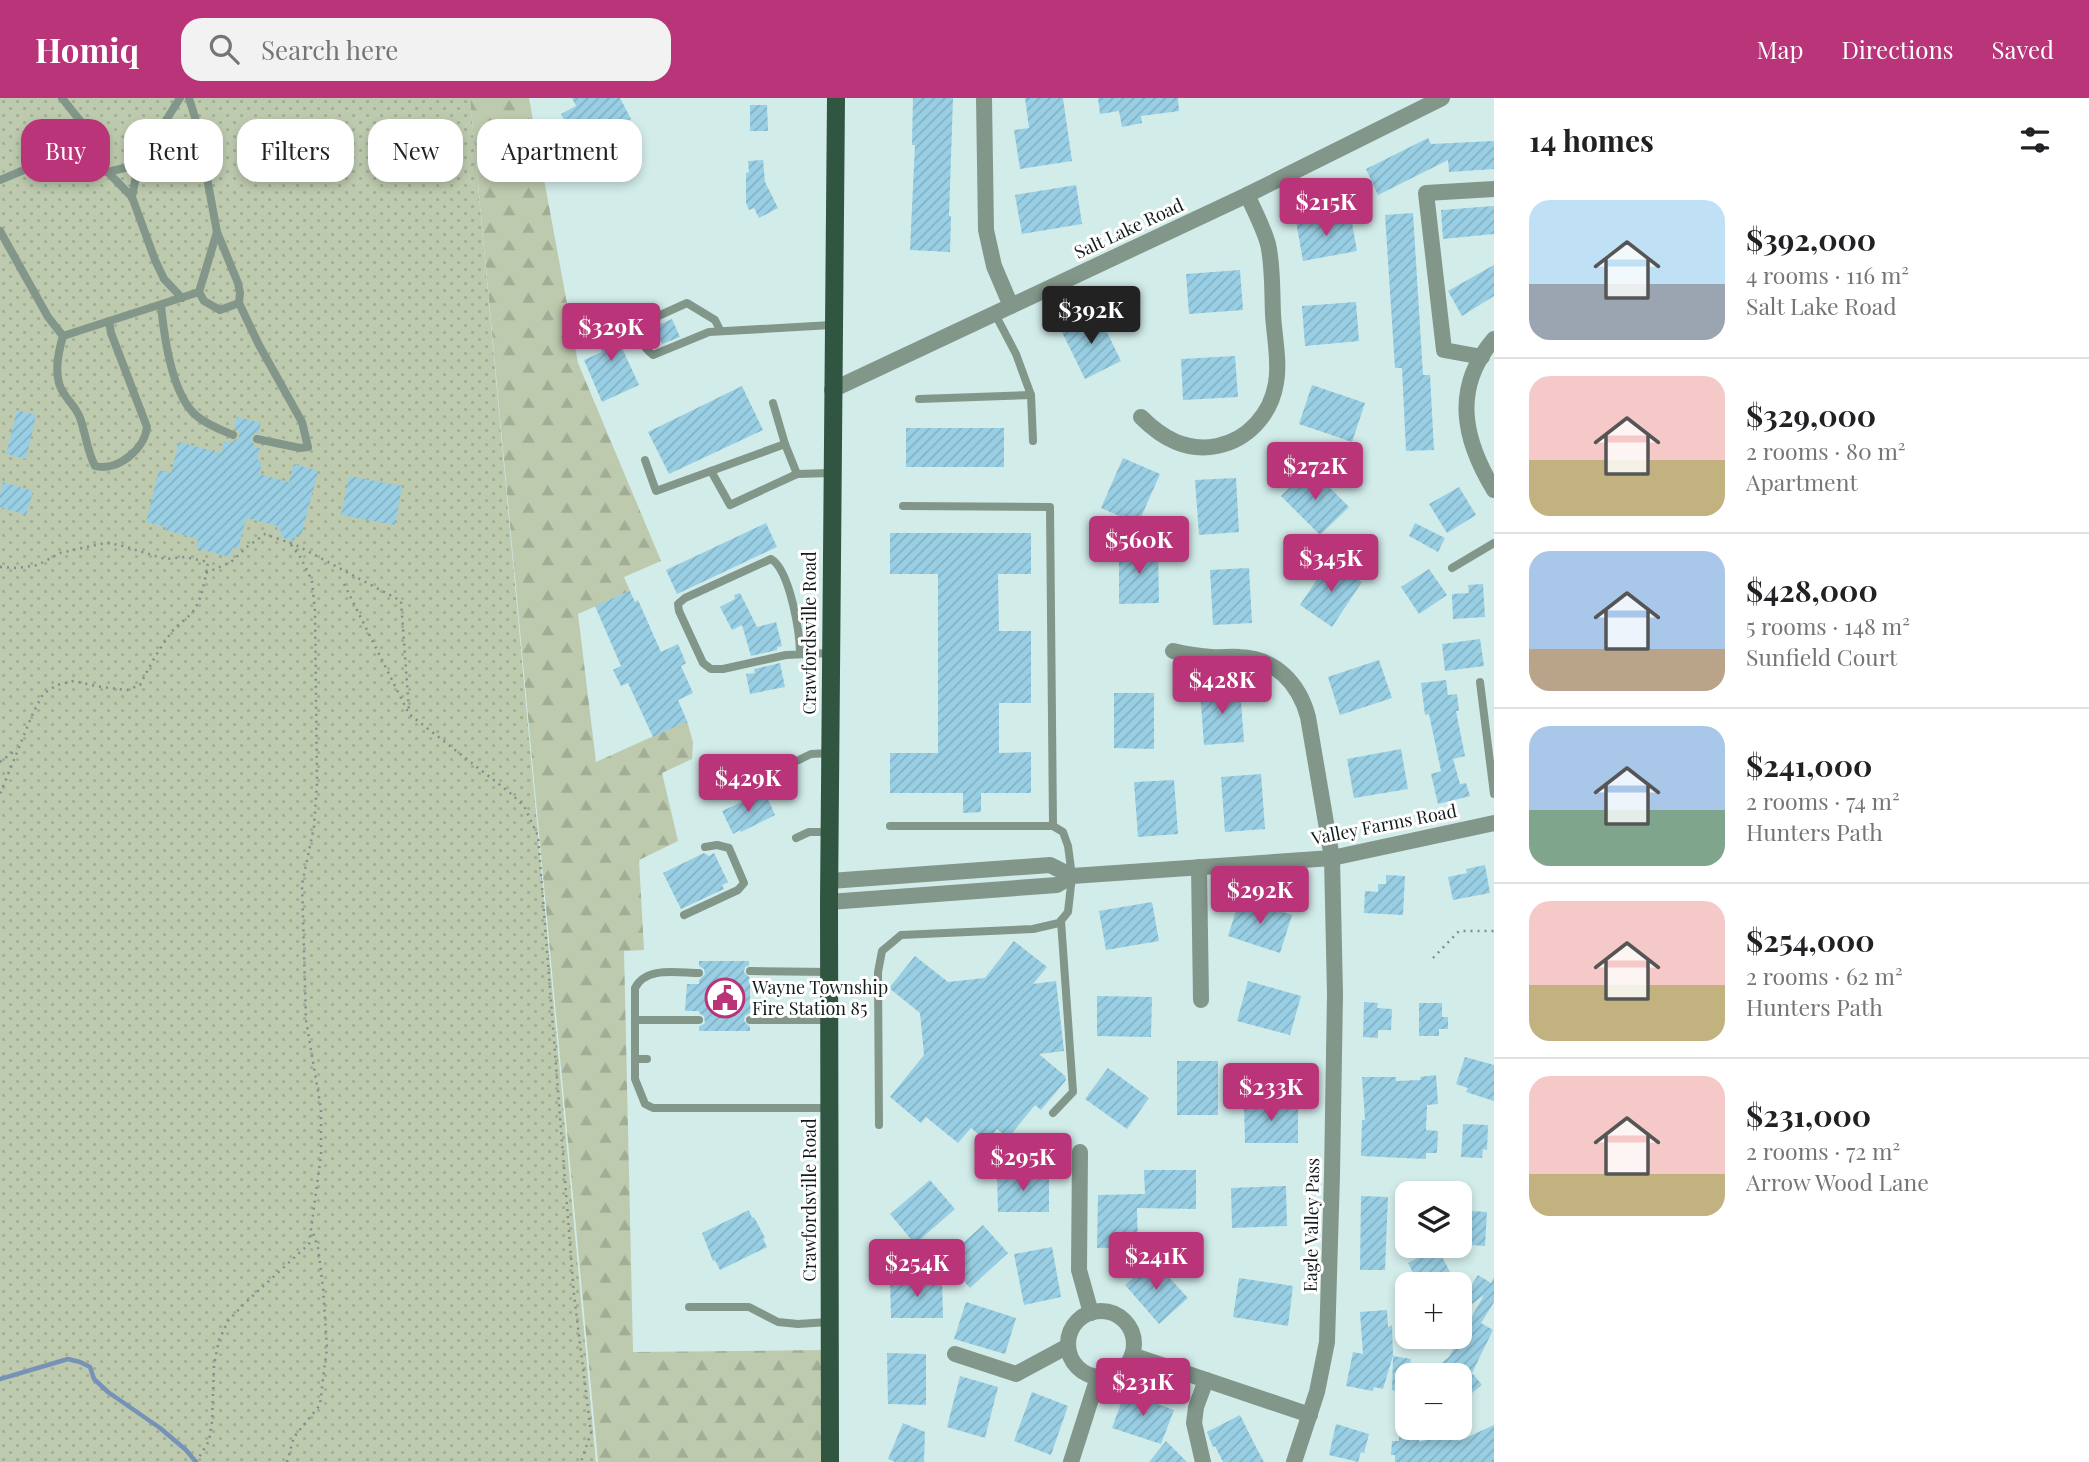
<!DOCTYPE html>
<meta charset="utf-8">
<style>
:root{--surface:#fff;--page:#f2f2f2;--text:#202124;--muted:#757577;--line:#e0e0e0;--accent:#b93478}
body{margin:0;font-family:"Playfair Display",serif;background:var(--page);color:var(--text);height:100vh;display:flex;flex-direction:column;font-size:26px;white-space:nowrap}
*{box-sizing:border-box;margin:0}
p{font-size:23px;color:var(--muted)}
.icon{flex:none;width:38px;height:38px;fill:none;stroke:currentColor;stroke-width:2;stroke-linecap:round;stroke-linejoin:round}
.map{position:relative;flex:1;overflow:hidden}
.side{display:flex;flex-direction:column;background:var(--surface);width:595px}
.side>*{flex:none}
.guide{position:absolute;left:21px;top:21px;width:665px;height:63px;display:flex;gap:14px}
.tools{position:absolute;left:1395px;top:1083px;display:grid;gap:14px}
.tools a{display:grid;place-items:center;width:77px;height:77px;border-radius:14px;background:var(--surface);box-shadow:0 4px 10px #0003;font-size:35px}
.price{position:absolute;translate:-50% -60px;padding:0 16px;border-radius:7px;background:var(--accent);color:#fff;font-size:23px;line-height:46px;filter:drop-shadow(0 2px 4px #0008)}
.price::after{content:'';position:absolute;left:50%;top:42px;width:21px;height:16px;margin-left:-10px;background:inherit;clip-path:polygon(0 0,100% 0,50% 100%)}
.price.current{background:#222;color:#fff}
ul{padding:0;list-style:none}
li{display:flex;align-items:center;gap:21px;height:175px;padding:0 35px}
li+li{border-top:2px solid var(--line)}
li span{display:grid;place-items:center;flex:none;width:196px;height:140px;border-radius:21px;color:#555}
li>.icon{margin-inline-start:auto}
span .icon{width:84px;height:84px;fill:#fffc;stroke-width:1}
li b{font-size:30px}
h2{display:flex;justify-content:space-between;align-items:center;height:84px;padding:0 35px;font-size:30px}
.tag{padding:0 24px;border-radius:21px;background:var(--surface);box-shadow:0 4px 10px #0003;font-size:24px;line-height:63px}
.tag.current{background:var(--accent);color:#fff}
header{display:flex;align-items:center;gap:42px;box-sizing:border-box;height:98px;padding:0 35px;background:var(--accent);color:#fff}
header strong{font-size:33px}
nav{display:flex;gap:38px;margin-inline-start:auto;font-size:24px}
.search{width:490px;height:63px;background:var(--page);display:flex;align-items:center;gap:18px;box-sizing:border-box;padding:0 24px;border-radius:21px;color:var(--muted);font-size:26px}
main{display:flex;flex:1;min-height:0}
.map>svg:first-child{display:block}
.grass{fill:url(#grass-dots)}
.forest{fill:url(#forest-firs)}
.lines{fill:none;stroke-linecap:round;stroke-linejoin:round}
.stream{stroke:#7792b7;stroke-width:4.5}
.building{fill:url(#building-hatch)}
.path{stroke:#7d908f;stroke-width:2.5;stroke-dasharray:2 5;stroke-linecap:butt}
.lane{stroke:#82968a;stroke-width:8}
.street{stroke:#82968a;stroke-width:16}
.primary{stroke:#305541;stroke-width:18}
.labels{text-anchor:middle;stroke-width:6;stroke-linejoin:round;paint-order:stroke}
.street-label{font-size:18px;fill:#121c1b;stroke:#fff}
.poi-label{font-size:18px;fill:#121c1b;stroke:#fff;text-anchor:start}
</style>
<header>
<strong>Homiq</strong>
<div class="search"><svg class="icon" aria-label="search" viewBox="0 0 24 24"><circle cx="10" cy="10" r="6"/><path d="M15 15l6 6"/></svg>Search here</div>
<nav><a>Map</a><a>Directions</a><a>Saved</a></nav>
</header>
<main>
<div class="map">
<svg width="1494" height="1364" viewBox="0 0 1494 1364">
<defs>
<pattern id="grass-dots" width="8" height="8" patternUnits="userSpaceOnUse" patternTransform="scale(1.75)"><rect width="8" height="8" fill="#bdcaae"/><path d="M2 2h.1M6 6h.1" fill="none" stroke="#a1ad95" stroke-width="1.8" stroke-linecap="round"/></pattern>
<pattern id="forest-firs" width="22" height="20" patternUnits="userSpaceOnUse" patternTransform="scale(1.75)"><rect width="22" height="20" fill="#bdcaae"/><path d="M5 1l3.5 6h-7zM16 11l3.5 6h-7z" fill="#a1ad95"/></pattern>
<pattern id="building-hatch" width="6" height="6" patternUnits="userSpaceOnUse" patternTransform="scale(1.75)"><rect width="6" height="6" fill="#99cfe4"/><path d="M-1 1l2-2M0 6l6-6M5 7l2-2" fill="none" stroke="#83b1c3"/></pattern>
</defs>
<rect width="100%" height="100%" fill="#d2ecea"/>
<path class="grass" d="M0,0h470l126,1364h-596z"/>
<path class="forest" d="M470,0h59l49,265 83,198 -37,16 6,14 -52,23 18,148 91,-41 6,21 -1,17 -30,14 16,68 -39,19 5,90 -20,1 9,401 195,-2 -2,112h-228z"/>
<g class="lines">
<path class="stream" d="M0,1281l68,-20 12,3 10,5 4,12 14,13 52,36 26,22 10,12"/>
</g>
<g class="building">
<path d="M572,0h48l11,21 -54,27 -16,-32 15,-8z"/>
<path d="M913,0h40l-4,118h2l-1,36 -40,-2 5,-105h-3z"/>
<path d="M1025,0h38l9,63 -52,8 -6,-39 15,-2z"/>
<path d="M1098,0h80l1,13 -38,5 1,7 -20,4 -3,-16 -19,3z"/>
<path d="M750,7h17l1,26h-18z"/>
<path d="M1428,40l3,6 63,-3v28l-45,3 -1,-12 -70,35 -12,-26z"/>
<path d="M763,62l2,22 13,26 -19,10 -5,-10 -5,2 -3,-7v-30l3,-1 -1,-11z"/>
<path d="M1076,87l6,39 -60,10 -7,-39z"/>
<path d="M1494,108v28l-51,5 -2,-29z"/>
<path d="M1413,115l10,162h7l4,75 -28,1 -4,-83h-7l-10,-153z"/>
<path d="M1351,119l6,34 -54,10 -7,-40z"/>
<path d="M1494,167v31l-32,20 -14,-25z"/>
<path d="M1240,172l3,40 -54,4 -3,-40z"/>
<path d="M1356,204l3,39 -54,5 -3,-40z"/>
<path d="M1097,214l24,49 -36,18 -24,-49z"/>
<path d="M617,219l4,16 -5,2 23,50 -37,17 -18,-42 18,-8 -9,-20 11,-5 -2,-6z"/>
<path d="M672,221l8,18 -18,7 -8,-17z"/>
<path d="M1235,258l3,41 -55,3 -2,-41z"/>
<path d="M1312,287l53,18 -13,39 -53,-18z"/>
<path d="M742,288l21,44 -94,44 -21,-42z"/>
<path d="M17,312l19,5 -10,44 -20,-5z"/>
<path d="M237,319l24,6 -3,10 -5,1 -2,4 4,9 5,1 -3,12 5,1 -3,13 30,8 5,-18 24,7 -17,65 -5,-1 -2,6 -14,-4 2,-6 -5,-1 1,-4 -32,-8 -8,31 -6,-1 -2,9 -34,-9 2,-9 -33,-9 1,-3 -20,-5 13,-52 12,3 8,-31 42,11 3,-12 6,2 9,-5v-6l-5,-4z"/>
<rect x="906" y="330" width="98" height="39"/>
<path d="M1123,360l37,16 -22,50 -37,-16z"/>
<path d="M1310,370l39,39 -29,28 -39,-39z"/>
<path d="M349,378l53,10 -7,39 -54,-10z"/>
<path d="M1236,380l3,54 -40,3 -4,-55z"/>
<path d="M3,384l30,9 -7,24 -26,-8v-13z"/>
<path d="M1459,389l17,28 -29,18 -18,-29z"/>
<path d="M766,425l11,24 -100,47 -11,-24z"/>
<path d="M1415,425l30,15 -7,14 -29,-16z"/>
<path d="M890,435h141v41h-33l1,57h32v72h-32v50l32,-1v41h-50v19l-18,1v-20h-73v-40h48v-179h-48z"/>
<path d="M1158,450l1,55 -40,1v-55z"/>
<path d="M1330,462l32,22 -30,45 -32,-22z"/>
<path d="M1249,470l3,55 -39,2 -3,-55z"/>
<path d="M1429,471l18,26 -28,19 -18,-27z"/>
<path d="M1483,486l2,33 -32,2 -1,-25 17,-1 -1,-8z"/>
<path d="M630,493l5,11 3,-2 23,52 17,-8 8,19 -5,3 12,27 -15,7 9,21 -34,16 -25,-54 -7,3 -8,-16 8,-4 -26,-60z"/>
<path d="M740,495l17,34 19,-5 6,24 -5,1v3l-26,6 -9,-31 -10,5 -12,-23 15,-8 -1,-4z"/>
<path d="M1480,541l4,27 -39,5 -3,-27z"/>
<path d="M1379,562l13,38 -52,17 -12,-38z"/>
<path d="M780,565l5,24 -35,7 -4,-20 9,-1 -1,-4z"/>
<path d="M1446,582l2,15 9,-1 2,17h-3l9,45 -12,3 7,25 6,-1 4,13 -32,8 -7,-30 10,-3 -12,-57 -4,1 -4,-32z"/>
<path d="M1240,590l4,54 -40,3 -4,-54z"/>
<path d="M1114,595h40v56l-40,-1z"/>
<path d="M1401,651l7,40 -54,9 -7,-39z"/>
<path d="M1261,676l4,55 -40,3 -4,-55z"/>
<path d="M1174,682l4,54 -40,3 -4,-55z"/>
<path d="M758,697l2,5 7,-3 8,18 -34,17 -1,-2 -7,4 -11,-23z"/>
<path d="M704,755l5,3 5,-3 14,29 -6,3 2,4 -43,20 -18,-36z"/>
<path d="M1485,767l5,28 -37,7 -5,-23 19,-4 -1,-4z"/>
<path d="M1386,777l19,1 -2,39 -39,-2 1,-22 13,1v-8h8z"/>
<path d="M1240,800l52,17 -12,38 -52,-17z"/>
<path d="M1152,804l7,39 -53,9 -7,-39z"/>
<path d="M1014,843l33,26 -14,17 23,-3 8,70 -25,3 26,22 1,4 -25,30 -6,-5 -27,33 -11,-9 -10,12 -16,-13 -13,15 -32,-26 -5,6 -31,-26 34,-42 -4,-42 -31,-25 26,-32 33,26 37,-4z"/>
<path d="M699,863h50v4l-4,2 -1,5 6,6v35l-5,3 -1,5 6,6v4h-51v-4l6,-4 -1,-7 -5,-3v-2h-14l2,-27h12v-4l6,-6 -1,-5 -5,-3z"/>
<path d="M1248,883l53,15 -11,39 -53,-14z"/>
<path d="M1097,898l55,1 -1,40 -54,-1z"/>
<path d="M1364,904l14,1 -1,5 15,1 -1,21h-13v8l-15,-1z"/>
<path d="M1419,905h23v14h6v12h-9v7h-20z"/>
<path d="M1465,959l29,8v36l-28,-9 2,-4 -12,-4z"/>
<rect x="1177" y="963" width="41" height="54"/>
<path d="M1108,970l41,30 -22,31 -42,-30z"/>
<path d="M1436,977l2,29 -11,1 -1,25 12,1 -1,22h-11v6l-65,-3 1,-36h3l-3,-43h34v4l25,-1 -1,-3z"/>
<path d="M1244,1005h54v40h-53z"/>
<path d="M1463,1026l25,1 -1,25 -4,-1 -1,9 -21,-1z"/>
<path d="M1144,1072h52v39l-59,-1 1,39 -41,1 1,-53 47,-1z"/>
<path d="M1049,1075v39h-51l-1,-38z"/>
<path d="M930,1082l25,29 -40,35 -25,-30z"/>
<path d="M1286,1088l1,40 -55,2 -1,-40z"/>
<path d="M1361,1098l27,1 -3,73h-25z"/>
<path d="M749,1112l3,8 2,-1 11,21 -2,1 4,8 -47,23 -5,-10 -2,1 -11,-28z"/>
<path d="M1470,1113l17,1 -2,34 -15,-1v-6h-10v-22h10z"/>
<path d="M983,1127l25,28 -38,35 -25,-29z"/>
<path d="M1052,1149l9,50 -37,8 -10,-51z"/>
<path d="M1439,1153l11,21 -24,12h-7l-11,-21 19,-10 2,3z"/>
<path d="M1153,1162l35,38 -29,26 -34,-39z"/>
<path d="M1478,1177l13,8 3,-6v25l-13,21 12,7 -21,43 10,12 -15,12 -5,-6 -2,4v-19h-14l-7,-11 10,-8 35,-62 -12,9 -12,-8 6,-14 5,4z"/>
<path d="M1239,1180l54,8 -5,40 -55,-9z"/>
<path d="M890,1181h52l1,39h-52z"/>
<path d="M966,1204l50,16 -11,36 -51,-15z"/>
<path d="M1387,1212l1,17 4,-2 1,31 18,3 -4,17v17l-15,-3 1,-34 -10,33 -9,-2 -1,4 -27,-5 7,-34 10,2 -3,-42z"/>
<path d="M887,1255l39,1v51l-38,-1z"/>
<path d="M960,1278l38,11 -13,51 -38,-11z"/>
<path d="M1032,1294l36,14 -17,49 -37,-14z"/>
<path d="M1125,1294l49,18 -13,34 -49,-16z"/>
<path d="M1240,1317l16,32 8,15h-41l-8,-16 -2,1 -6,-15z"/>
<path d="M903,1325l22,9 -1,30h-29l-7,-3z"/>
<path d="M1336,1326l33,10 -5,19 -3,-1 -3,10 -29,-7z"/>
<path d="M1494,1327v37h-99v-7h-4l1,-14h7v-7h20v8l25,-7 1,4 12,-2 2,4z"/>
<path d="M1166,1343l21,21h-38z"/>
</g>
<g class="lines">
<g class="path">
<path d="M0,469l18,1 20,-3 22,-12 45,-10 15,2 45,14 20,-2 23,5c-3,17 -5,34 -14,48 -5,8 -17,14 -23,23 -12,16 -22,34 -31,52l-13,5 -26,-3 -27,-6 -17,4 -14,9 -10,19 -33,81"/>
<path d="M206,475l25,-11 16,-15 18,-13 33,12 103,55 8,109"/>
<path d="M344,486l65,130 100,78 15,14 14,30 36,459 17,138 -10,29"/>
<path d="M0,664l17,-13"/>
<path d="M1433,860l26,-27h35"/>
<path d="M196,1364l13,-21 3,-19 2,-57 5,-25 9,-19 17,-18 64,-59 12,-89v-46l-15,-89 -4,-136 12,-57 3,-44 -2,-171 -3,-31 -11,-23 -12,-16"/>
<path d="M287,1364l7,-25 26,-32 3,-26 4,-31 -4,-61 -5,-39 -6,-19"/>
</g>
<g class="lane">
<path d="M189,0l8,26 20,108 -18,60 5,9 16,9 19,-7"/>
<path d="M101,67l31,32 23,63 9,19 18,19"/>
<path d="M107,74l31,-7"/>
<path d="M0,82l31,-13 35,-7 35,5 -19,-42 -20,-25"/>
<path d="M132,99l6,-32 42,-67"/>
<path d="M0,133l48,86 15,19 136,-44"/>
<path d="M217,134l21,51 2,10 -1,10 20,42 43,77 6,25 -8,1 -43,-9"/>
<path d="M161,207c3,31 11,92 37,112 10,8 23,13 35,18"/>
<path d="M995,216l21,40 15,41 2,46"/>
<path d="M720,232l-5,-10 -28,-17 -40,18c-12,10 -5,26 6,34l56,-23 123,-7"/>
<path d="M63,238c-5,17 -11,43 2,59 5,8 12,14 15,23 6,16 7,33 15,48 22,6 50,-17 52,-39l-36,-94 -2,-12"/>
<path d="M919,301l112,-4"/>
<path d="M773,305l12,41"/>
<path d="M645,362l11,31 129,-47 12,30"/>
<path d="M711,373l19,34 67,-31 34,-1"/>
<path d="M903,408l147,1 3,319"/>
<path d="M1452,470l42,-25"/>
<path d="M800,556c0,-21 -10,-84 -29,-95l-86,39 -7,6 1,7 24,52 8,6h12l63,-14 44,-2"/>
<path d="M1480,584l14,112"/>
<path d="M782,670l29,-14 19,-1"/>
<path d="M796,740l13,-6h21"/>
<path d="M684,817l54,-25 6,-7 -15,-35 -12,-3 -12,2"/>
<path d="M750,873l81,1"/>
<path d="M699,875c-21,0 -53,-7 -64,15v91l10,25 8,4h178"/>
<path d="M635,922h64"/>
<path d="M750,922h80"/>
<path d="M635,961h12"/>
<path d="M1053,1015l20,-21 -12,-171"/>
<path d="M879,1027l-1,-153 4,-21 19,-16 132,-6 26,-6 9,-11 4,-36 -4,-30 -5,-14 -10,-6h-163"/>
<path d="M689,1209h60l29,15 20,2 31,-2"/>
</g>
<g class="street">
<path d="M984,0l2,132 8,36 17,40"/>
<path d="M1494,241c-42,49 -31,100 0,151"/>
<path d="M1482,259l-38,-7 -18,-157 68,-4"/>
<path d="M832,292l415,-195 195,-97"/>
<path d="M1141,319c21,21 45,35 76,29 31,-6 54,-32 59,-63 4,-21 -2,-48 -3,-69 -1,-23 0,-48 -5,-70 -5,-17 -13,-33 -21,-49"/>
<path d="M1173,553c12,3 25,5 38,6 9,1 19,-1 28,0 36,1 60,26 69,60l24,141 3,136 -3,181 -5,167 -10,50 -23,70"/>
<path d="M1199,769l2,133"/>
<path d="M830,783l220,-16 22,11"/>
<path d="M829,804l228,-17 15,-9 260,-18 162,-35"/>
<path d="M1080,1054l-1,118 12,43"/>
<circle cx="1101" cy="1246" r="33"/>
<path d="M955,1256l61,20 52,-28"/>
<path d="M1132,1257l178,60"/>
<path d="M1071,1364l27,-85"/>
<path d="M1203,1364l-9,-39 2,-16 10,-27"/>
</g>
<path class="primary" d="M830,1364l-1,-560 7,-804"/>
</g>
<defs>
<symbol id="civic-ring" viewBox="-11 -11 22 22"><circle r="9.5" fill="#fff" stroke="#b93478" stroke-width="1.5"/><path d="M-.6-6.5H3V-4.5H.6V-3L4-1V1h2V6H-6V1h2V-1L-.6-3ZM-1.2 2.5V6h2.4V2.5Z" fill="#b93478"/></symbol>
</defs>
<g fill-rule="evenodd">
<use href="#civic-ring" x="703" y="878" width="44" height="44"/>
</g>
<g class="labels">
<g class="street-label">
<text transform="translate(1129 131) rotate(-25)" y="6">Salt Lake Road</text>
<text transform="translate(810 535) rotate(-90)" y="6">Crawfordsville Road</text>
<text transform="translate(1384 727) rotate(-11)" y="6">Valley Farms Road</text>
<text transform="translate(810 1102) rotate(-90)" y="6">Crawfordsville Road</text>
<text transform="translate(1312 1127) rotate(-89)" y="6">Eagle Valley Pass</text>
</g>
<g class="poi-label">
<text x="752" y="896">Wayne Township<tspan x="752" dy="21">Fire Station 85</tspan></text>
</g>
</g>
</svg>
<div class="tools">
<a><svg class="icon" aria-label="layers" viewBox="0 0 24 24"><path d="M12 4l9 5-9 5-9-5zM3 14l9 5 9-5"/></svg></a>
<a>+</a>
<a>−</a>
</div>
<b class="price" style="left:1326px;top:140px">$215K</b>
<b class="price current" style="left:1091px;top:248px">$392K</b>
<b class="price" style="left:611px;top:265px">$329K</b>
<b class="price" style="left:1315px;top:404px">$272K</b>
<b class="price" style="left:1139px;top:478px">$560K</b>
<b class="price" style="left:1331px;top:496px">$345K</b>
<b class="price" style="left:1222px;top:618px">$428K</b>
<b class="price" style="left:748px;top:716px">$429K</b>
<b class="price" style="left:1260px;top:828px">$292K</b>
<b class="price" style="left:1271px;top:1025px">$233K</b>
<b class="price" style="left:1023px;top:1095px">$295K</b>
<b class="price" style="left:1156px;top:1194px">$241K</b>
<b class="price" style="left:917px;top:1201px">$254K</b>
<b class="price" style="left:1143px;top:1320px">$231K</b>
<div class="guide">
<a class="tag current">Buy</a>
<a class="tag">Rent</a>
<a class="tag">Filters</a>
<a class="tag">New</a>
<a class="tag">Apartment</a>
</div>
</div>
<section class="side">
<h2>14 homes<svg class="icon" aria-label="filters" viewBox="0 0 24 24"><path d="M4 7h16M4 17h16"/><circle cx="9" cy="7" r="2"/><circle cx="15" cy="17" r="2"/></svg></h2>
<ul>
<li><span style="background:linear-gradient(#bfe0f5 60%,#9aa5b1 0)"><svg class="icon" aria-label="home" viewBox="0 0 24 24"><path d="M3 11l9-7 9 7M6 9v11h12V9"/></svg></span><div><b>$392,000</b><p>4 rooms · 116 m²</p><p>Salt Lake Road</p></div></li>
<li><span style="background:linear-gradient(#f6c9c9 60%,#c2b280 0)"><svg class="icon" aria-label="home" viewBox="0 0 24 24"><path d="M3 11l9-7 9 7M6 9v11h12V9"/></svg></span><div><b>$329,000</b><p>2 rooms · 80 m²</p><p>Apartment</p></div></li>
<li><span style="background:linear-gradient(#a9c7e8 70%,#b9a48a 0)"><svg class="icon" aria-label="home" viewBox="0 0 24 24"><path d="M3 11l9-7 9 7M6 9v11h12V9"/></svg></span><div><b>$428,000</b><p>5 rooms · 148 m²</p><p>Sunfield Court</p></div></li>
<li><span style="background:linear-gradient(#a9c7e8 60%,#7fa58c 0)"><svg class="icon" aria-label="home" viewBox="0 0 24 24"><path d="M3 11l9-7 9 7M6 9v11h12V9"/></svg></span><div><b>$241,000</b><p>2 rooms · 74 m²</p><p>Hunters Path</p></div></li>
<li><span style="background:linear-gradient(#f6c9c9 60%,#c2b280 0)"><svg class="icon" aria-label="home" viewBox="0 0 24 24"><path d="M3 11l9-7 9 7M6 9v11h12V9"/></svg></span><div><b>$254,000</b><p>2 rooms · 62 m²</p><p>Hunters Path</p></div></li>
<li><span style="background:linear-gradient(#f6c9c9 70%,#c2b280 0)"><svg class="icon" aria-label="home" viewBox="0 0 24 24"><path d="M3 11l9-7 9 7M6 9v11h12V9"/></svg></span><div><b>$231,000</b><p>2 rooms · 72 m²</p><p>Arrow Wood Lane</p></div></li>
</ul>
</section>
</main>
